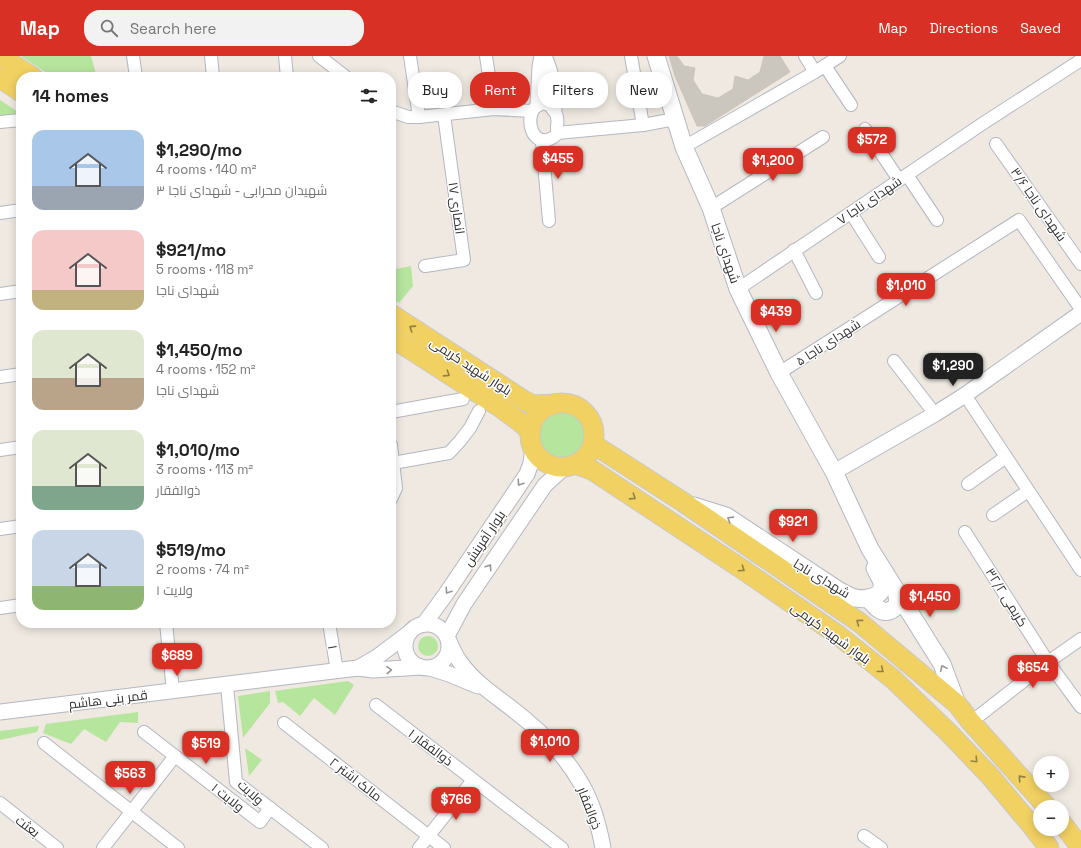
<!DOCTYPE html>
<meta charset="utf-8">
<style>
:root{--surface:#fff;--page:#f2f2f2;--text:#222;--muted:#767676;--accent:#d93025}
body{margin:0;font-family:"Space Grotesk",Cairo,sans-serif;background:var(--page);color:var(--text);height:100vh;display:flex;flex-direction:column;font-size:15px;white-space:nowrap}
*{box-sizing:border-box;margin:0}
p{font-size:13px;color:var(--muted)}
.icon{flex:none;width:22px;height:22px;fill:none;stroke:currentColor;stroke-width:2;stroke-linecap:round;stroke-linejoin:round}
.map{position:relative;flex:1;overflow:hidden}
.side{position:absolute;left:16px;top:16px;width:380px;height:556px;display:flex;flex-direction:column;background:var(--surface);border-radius:16px;box-shadow:0 2px 10px #0003}
.side>*{flex:none}
.banner{position:absolute;left:408px;top:16px;width:380px;height:36px;display:flex;gap:8px}
.controls{position:absolute;left:1033px;top:700px;display:grid;gap:8px}
.controls a{display:grid;place-items:center;width:36px;height:36px;border-radius:50%;background:var(--surface);box-shadow:0 2px 10px #0003;font-size:20px}
.price{position:absolute;translate:-50% -34px;padding:0 9px;border-radius:8px;background:var(--accent);color:#fff;font-size:13px;line-height:26px;filter:drop-shadow(0 1px 2px #0008)}
.price::after{content:'';position:absolute;left:50%;top:24px;width:12px;height:9px;margin-left:-6px;background:inherit;clip-path:polygon(0 0,100% 0,50% 100%)}
.price.current{background:#222;color:#fff}
ul{padding:0;list-style:none}
li{display:flex;align-items:center;gap:12px;height:100px;padding:0 16px}
li span{display:grid;place-items:center;flex:none;width:112px;height:80px;border-radius:12px;color:#555}
li>.icon{margin-inline-start:auto}
span .icon{width:48px;height:48px;fill:#fffc;stroke-width:1}
li b{font-size:17px}
h2{display:flex;justify-content:space-between;align-items:center;height:48px;padding:0 16px;font-size:17px}
.pill{padding:0 14px;border-radius:16px;background:var(--surface);box-shadow:0 2px 10px #0003;font-size:14px;line-height:36px}
.pill.current{background:var(--accent);color:#fff}
header{display:flex;align-items:center;gap:24px;box-sizing:border-box;height:56px;padding:0 20px;background:var(--accent);color:#fff}
header strong{font-size:19px}
nav{display:flex;gap:22px;margin-inline-start:auto;font-size:14px}
.search{width:280px;height:36px;background:var(--page);display:flex;align-items:center;gap:10px;box-sizing:border-box;padding:0 14px;border-radius:16px;color:var(--muted);font-size:15px}
.map>svg:first-child{display:block}
.green{fill:#b6e59e}
.building{fill:#cbc7bf;stroke:#cbc5ba}
.lines{fill:none;stroke-linecap:round;stroke-linejoin:round}
.minor-casing{stroke:#b4b7c1;stroke-width:14}
.tertiary-casing{stroke:#b4b7c1;stroke-width:17}
.secondary-casing{stroke:#b4b7c1;stroke-width:19}
.primary-casing{stroke:#c9c9c9;stroke-width:21}
.minor{stroke:#fff;stroke-width:12}
.tertiary{stroke:#fff;stroke-width:15}
.secondary{stroke:#fff;stroke-width:17}
.primary{stroke:#f2d163;stroke-width:19}
.oneway{stroke:#908048}
.oneway2{stroke:#969696}
.labels{text-anchor:middle;stroke-width:3;stroke-linejoin:round;paint-order:stroke}
.street-label{font-size:13px;fill:#2e2e2e;stroke:#fff}
</style>
<header>
<strong>Map</strong>
<div class="search"><svg class="icon" aria-label="search" viewBox="0 0 24 24"><circle cx="10" cy="10" r="6"/><path d="M15 15l6 6"/></svg>Search here</div>
<nav><a>Map</a><a>Directions</a><a>Saved</a></nav>
</header>
<div class="map">
<svg width="1081" height="792" viewBox="0 0 1081 792">
<rect width="100%" height="100%" fill="#efe9e1"/>
<g class="green">
<path d="M21,0h70l6,21h-44z"/>
<path d="M0,44l21,14 -21,5z"/>
<path d="M411,210l2,20 -14,17 -8,-5v-28z"/>
<circle cx="563" cy="379" r="24"/>
<circle cx="428" cy="590" r="10"/>
<path d="M348,625l6,4 -19,30 -21,-17 -14,18 -17,-14 -5,1 -3,-12z"/>
<path d="M270,635v12l-27,35 -5,-42z"/>
<path d="M138,656v11l-18,-1 -14,20 -22,-13 -13,15 -28,-11 3,-9z"/>
<path d="M39,670l-2,6 -37,8v-9z"/>
<path d="M245,692l17,12 -13,16z"/>
</g>
<path class="building" d="M669,0h8l7,10 11,2 -2,12 9,14 16,4 15,-9 2,-13 13,4 12,-8 4,-16h16l10,16 -85,54h-8l-22,-50z"/>
<g class="lines">
<defs>
<g id="minor">
<path d="M133,0l3,21"/>
<path d="M211,0l2,21"/>
<path d="M285,0l2,21"/>
<path d="M319,0l27,21"/>
<path d="M410,0l9,61"/>
<path d="M486,0l8,53"/>
<path d="M631,0l12,69"/>
<path d="M805,0l10,16"/>
<path d="M825,10l26,39"/>
<path d="M543,47c11,2 16,12 14,24 0,0 0,5 0,6 -1,3 -5,5 -7,6 -21,9 -28,-32 -7,-36z"/>
<path d="M391,55l17,6h11l75,-8 37,2"/>
<path d="M0,66l21,-2"/>
<path d="M865,73l34,51"/>
<path d="M557,77l86,-8 32,-6"/>
<path d="M542,85l7,80"/>
<path d="M996,88l85,120"/>
<path d="M684,91l131,-75 25,-16"/>
<path d="M907,119l30,45"/>
<path d="M711,152l112,-71"/>
<path d="M0,157l21,-3"/>
<path d="M851,157l28,44"/>
<path d="M794,194l22,43"/>
<path d="M425,210l39,-6 -20,-145"/>
<path d="M738,233l244,-165 99,-64"/>
<path d="M0,238l21,-3"/>
<path d="M894,305l41,53"/>
<path d="M779,317l240,-153 62,89"/>
<path d="M0,321l21,-3"/>
<path d="M965,339l116,175"/>
<path d="M391,356l72,-13"/>
<path d="M391,389l5,43 -5,11"/>
<path d="M0,394l21,-3"/>
<path d="M393,407l56,-10 11,-12 10,-13 9,-17"/>
<path d="M968,428l38,-27"/>
<path d="M993,459l35,-24"/>
<path d="M0,473l21,-3"/>
<path d="M965,476l83,130 33,45"/>
<path d="M0,552l21,-3"/>
<path d="M166,567l7,68"/>
<path d="M329,567l8,48"/>
<path d="M227,629l9,97 86,66"/>
<path d="M376,649l186,143"/>
<path d="M971,666l77,-60 33,-23"/>
<path d="M284,667l160,125"/>
<path d="M144,676l116,90 10,-14"/>
<path d="M44,687l134,105"/>
<path d="M0,747l57,45"/>
<path d="M864,780l17,12"/>
<path d="M103,792l72,-92"/>
<path d="M419,792l54,-68"/>
</g>
<g id="tertiary">
<path d="M544,0c7,16 11,36 10,53"/>
<path d="M538,48l2,-37 2,-11"/>
<path d="M834,416l101,-58 30,-19 116,-82"/>
<circle cx="427" cy="590" r="22"/>
<path d="M424,568l22,-30 81,-120 4,-11 2,-16"/>
<path d="M447,580l17,-32 81,-119 21,-19"/>
<path d="M449,585c3,7 6,14 11,21 17,24 44,39 66,58 22,18 42,40 56,65 11,19 17,41 21,63"/>
<path d="M358,612l19,-11 32,-24"/>
<path d="M430,612l19,6 29,12"/>
<path d="M0,656l358,-44 15,2 48,-3"/>
</g>
<g id="secondary">
<path d="M656,0l28,91 27,61 27,81 41,84 55,99 36,77 72,115 15,40"/>
<path d="M694,450l32,10 112,74c6,3 11,7 18,8 10,2 29,-1 26,-15 -1,-5 -5,-10 -7,-15"/>
<path d="M868,542c5,6 12,16 21,13 3,-1 6,-3 8,-6 1,-4 0,-10 -1,-14"/>
</g>
<g id="primary">
<path d="M0,0l33,21"/>
<path d="M0,22l21,14"/>
<path d="M391,258l134,87 9,4 21,-1"/>
<path d="M391,281l110,71 19,14 11,10"/>
<circle cx="562" cy="379" r="32"/>
<path d="M593,388l90,58 176,120 98,82 14,18 76,85"/>
<path d="M575,408l17,6 150,99 96,66 55,44 56,54 41,43 42,50 17,22"/>
<path d="M1062,767l19,25"/>
</g>
</defs>
<use href="#minor" class="minor-casing"/>
<use href="#tertiary" class="tertiary-casing"/>
<use href="#secondary" class="secondary-casing"/>
<use href="#primary" class="primary-casing"/>
<use href="#minor" class="minor"/>
<use href="#tertiary" class="tertiary"/>
<use href="#secondary" class="secondary"/>
<use href="#primary" class="primary"/>
</g>
<defs><path id="oneway-chevron" d="M-2-3.5L2.5 0L-2 3.5" fill="none" stroke-width="1.6" stroke-linecap="round" stroke-linejoin="round"/></defs>
<g class="oneway">
<use href="#oneway-chevron" transform="translate(412 272) rotate(-147)"/>
<use href="#oneway-chevron" transform="translate(447 318) rotate(33)"/>
<use href="#oneway-chevron" transform="translate(633 441) rotate(33)"/>
<use href="#oneway-chevron" transform="translate(742 513) rotate(34)"/>
<use href="#oneway-chevron" transform="translate(859 566) rotate(-143)"/>
<use href="#oneway-chevron" transform="translate(881 614) rotate(39)"/>
<use href="#oneway-chevron" transform="translate(975 704) rotate(46)"/>
<use href="#oneway-chevron" transform="translate(1021 722) rotate(-132)"/>
</g>
<g class="oneway2">
<use href="#oneway-chevron" transform="translate(520 427) rotate(124)"/>
<use href="#oneway-chevron" transform="translate(730 463) rotate(-148)"/>
<use href="#oneway-chevron" transform="translate(489 511) rotate(-56)"/>
<use href="#oneway-chevron" transform="translate(448 535) rotate(124)"/>
<use href="#oneway-chevron" transform="translate(943 612) rotate(-114)"/>
<use href="#oneway-chevron" transform="translate(389 614) rotate(-3)"/>
</g>
<g class="labels">
<g class="street-label">
<text transform="translate(869 144) rotate(-34)" y="5">شهدای ناجا ۷</text>
<text transform="translate(1039 148) rotate(55)" y="5">شهدای ناجا ۳/۶</text>
<text transform="translate(457 152) rotate(82)" y="5">انصاری ۱۷</text>
<text transform="translate(726 197) rotate(71)" y="5">شهدای ناجا</text>
<text transform="translate(828 286) rotate(-33)" y="5">شهدای ناجا ۵</text>
<text transform="translate(471 310) rotate(33)" y="5">بلوار شهید کریمی</text>
<text transform="translate(484 482) rotate(-56)" y="5">بلوار آفرینش</text>
<text transform="translate(822 522) rotate(31)" y="5">شهدای ناجا</text>
<text transform="translate(1007 541) rotate(58)" y="5">کریمی ۳۲/۲</text>
<text transform="translate(831 577) rotate(36)" y="5">بلوار شهید کریمی</text>
<text transform="translate(333 591) rotate(80)" y="5">۱</text>
<text transform="translate(108 643) rotate(-7)" y="5">قمر بنی هاشم</text>
<text transform="translate(431 691) rotate(37)" y="5">ذوالفقار ۱</text>
<text transform="translate(356 723) rotate(38)" y="5">مالک اشتر ۲</text>
<text transform="translate(251 736) rotate(42)" y="5">ولایت</text>
<text transform="translate(228 741) rotate(38)" y="5">ولایت ۱</text>
<text transform="translate(590 752) rotate(69)" y="5">ذوالفقار</text>
<text transform="translate(28 770) rotate(38)" y="5">بعثت</text>
</g>
</g>
</svg>
<div class="controls">
<a>+</a>
<a>−</a>
</div>
<b class="price" style="left:872px;top:105px">$572</b>
<b class="price" style="left:558px;top:124px">$455</b>
<b class="price" style="left:773px;top:126px">$1,200</b>
<b class="price" style="left:906px;top:251px">$1,010</b>
<b class="price" style="left:776px;top:277px">$439</b>
<b class="price current" style="left:953px;top:331px">$1,290</b>
<b class="price" style="left:793px;top:487px">$921</b>
<b class="price" style="left:930px;top:562px">$1,450</b>
<b class="price" style="left:177px;top:621px">$689</b>
<b class="price" style="left:1033px;top:633px">$654</b>
<b class="price" style="left:550px;top:707px">$1,010</b>
<b class="price" style="left:206px;top:709px">$519</b>
<b class="price" style="left:130px;top:739px">$563</b>
<b class="price" style="left:456px;top:765px">$766</b>
<div class="banner">
<a class="pill">Buy</a>
<a class="pill current">Rent</a>
<a class="pill">Filters</a>
<a class="pill">New</a>
</div>
<section class="side">
<h2>14 homes<svg class="icon" aria-label="filters" viewBox="0 0 24 24"><path d="M4 7h16M4 17h16"/><circle cx="9" cy="7" r="2"/><circle cx="15" cy="17" r="2"/></svg></h2>
<ul>
<li><span style="background:linear-gradient(#a9c7e8 70%,#9aa5b1 0)"><svg class="icon" aria-label="home" viewBox="0 0 24 24"><path d="M3 11l9-7 9 7M6 9v11h12V9"/></svg></span><div><b>$1,290/mo</b><p>4 rooms · 140 m²</p><p>شهیدان محرابی - شهدای ناجا ۳</p></div></li>
<li><span style="background:linear-gradient(#f6c9c9 75%,#c2b280 0)"><svg class="icon" aria-label="home" viewBox="0 0 24 24"><path d="M3 11l9-7 9 7M6 9v11h12V9"/></svg></span><div><b>$921/mo</b><p>5 rooms · 118 m²</p><p>شهدای ناجا</p></div></li>
<li><span style="background:linear-gradient(#dfe7d0 60%,#b9a48a 0)"><svg class="icon" aria-label="home" viewBox="0 0 24 24"><path d="M3 11l9-7 9 7M6 9v11h12V9"/></svg></span><div><b>$1,450/mo</b><p>4 rooms · 152 m²</p><p>شهدای ناجا</p></div></li>
<li><span style="background:linear-gradient(#dfe7d0 70%,#7fa58c 0)"><svg class="icon" aria-label="home" viewBox="0 0 24 24"><path d="M3 11l9-7 9 7M6 9v11h12V9"/></svg></span><div><b>$1,010/mo</b><p>3 rooms · 113 m²</p><p>ذوالفقار</p></div></li>
<li><span style="background:linear-gradient(#c9d6e8 70%,#8fb573 0)"><svg class="icon" aria-label="home" viewBox="0 0 24 24"><path d="M3 11l9-7 9 7M6 9v11h12V9"/></svg></span><div><b>$519/mo</b><p>2 rooms · 74 m²</p><p>ولایت ۱</p></div></li>
</ul>
</section>
</div>
